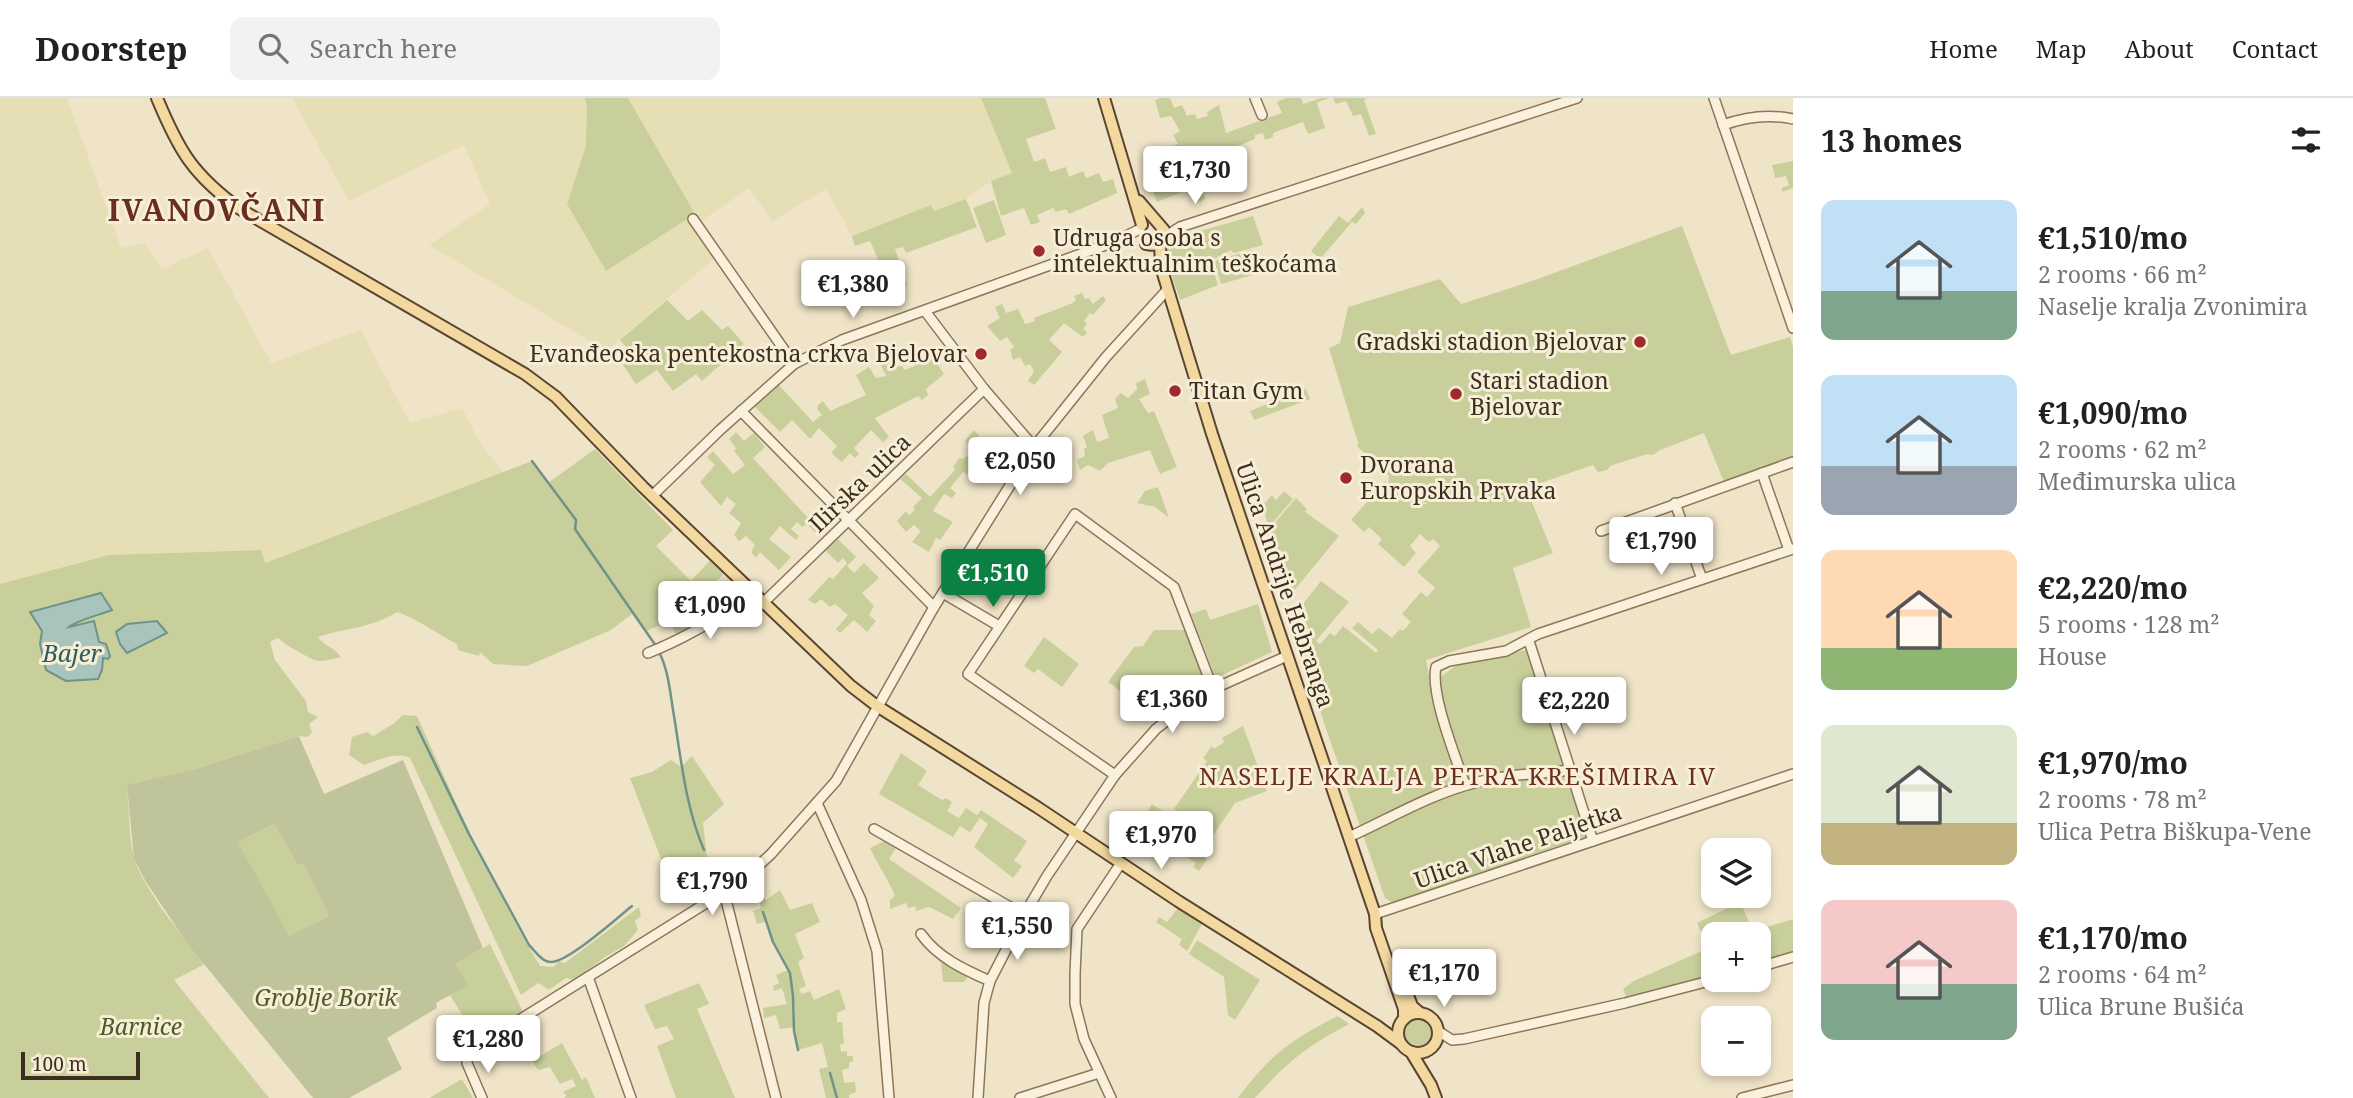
<!DOCTYPE html>
<meta charset="utf-8">
<style>
:root{--surface:#fff;--page:#f2f2f2;--text:#222;--muted:#767676;--line:#e0e0e0;--accent:#0b8043}
body{margin:0;font-family:"Noto Serif",serif;background:var(--page);color:var(--text);height:100vh;display:flex;flex-direction:column;font-size:26px;white-space:nowrap}
*{box-sizing:border-box;margin:0}
p{font-size:23px;color:var(--muted)}
.icon{flex:none;width:38px;height:38px;fill:none;stroke:currentColor;stroke-width:2;stroke-linecap:round;stroke-linejoin:round}
.map{position:relative;flex:1;overflow:hidden}
.drawer{display:flex;flex-direction:column;background:var(--surface);width:560px}
.drawer>*{flex:none}
.fabs{position:absolute;left:1701px;top:740px;display:grid;gap:14px}
.fabs a{display:grid;place-items:center;width:70px;height:70px;border-radius:14px;background:var(--surface);box-shadow:0 4px 10px #0003;font-size:35px}
.scale{position:absolute;left:21px;bottom:18px;width:119px;box-sizing:border-box;padding-left:7px;border:4px solid #3d2e20;border-top:0;font-size:19px;line-height:24px;white-space:nowrap;color:#3d2e20;-webkit-text-stroke:5px #f7eed8;paint-order:stroke}
.price{position:absolute;translate:-50% -60px;padding:0 16px;border-radius:7px;background:#fff;color:#222;font-size:23px;line-height:46px;filter:drop-shadow(0 2px 4px #0008)}
.price::after{content:'';position:absolute;left:50%;top:42px;width:21px;height:16px;margin-left:-10px;background:inherit;clip-path:polygon(0 0,100% 0,50% 100%)}
.price.on{background:var(--accent);color:#fff}
ul{padding:0;list-style:none}
li{display:flex;align-items:center;gap:21px;height:175px;padding:0 28px}
li span{display:grid;place-items:center;flex:none;width:196px;height:140px;border-radius:14px;color:#555}
li>.icon{margin-inline-start:auto}
span .icon{width:84px;height:84px;fill:#fffc;stroke-width:1}
li b{font-size:30px}
h2{display:flex;justify-content:space-between;align-items:center;height:84px;padding:0 28px;font-size:30px}
header{display:flex;align-items:center;gap:42px;box-sizing:border-box;height:98px;padding:0 35px;background:var(--surface);border-bottom:2px solid var(--line)}
header strong{font-size:33px}
nav{display:flex;gap:38px;margin-inline-start:auto;font-size:24px}
.search{width:490px;height:63px;background:var(--page);display:flex;align-items:center;gap:18px;box-sizing:border-box;padding:0 24px;border-radius:14px;color:var(--muted);font-size:26px}
main{display:flex;flex:1;min-height:0}
.map>svg:first-child{display:block}
.farmland{fill:#e6deb5}
.green{fill:#c9cf9b}
.cemetery{fill:#bfc49a;fill-rule:evenodd}
.water{fill:#a9c4bc;stroke:#6f938a;stroke-width:2}
.lines{fill:none;stroke-linecap:round;stroke-linejoin:round}
.stream{stroke:#6f938a;stroke-width:2.5}
.minor-casing{stroke:#8d765c;stroke-width:12}
.major-casing{stroke:#5b4430;stroke-width:14}
.minor{stroke:#faf1dc;stroke-width:9}
.major{stroke:#f3d9a0;stroke-width:10}
.poi-dot{fill:#9e2a2b;stroke:#f7eed8;stroke-width:2.5}
.labels{text-anchor:middle;stroke-width:6;stroke-linejoin:round;paint-order:stroke}
.poi-label{font-size:23px;fill:#3d2e20;stroke:#f7eed8;text-anchor:start}
.street-label{font-size:23px;fill:#3d2e20;stroke:#f7eed8}
.park-label{font-size:23px;font-style:italic;fill:#4d5a26;stroke:#f7eed8}
.water-label{font-size:24px;font-style:italic;fill:#2f5d5a;stroke:#f7eed8}
.neighbourhood-label{font-size:24px;letter-spacing:2px;fill:#6b2e1e;stroke:#f7eed8}
.district-label{font-size:30px;font-weight:bold;letter-spacing:2px;fill:#6b2e1e;stroke:#f7eed8}
</style>
<header>
<strong>Doorstep</strong>
<div class="search"><svg class="icon" aria-label="search" viewBox="0 0 24 24"><circle cx="10" cy="10" r="6"/><path d="M15 15l6 6"/></svg>Search here</div>
<nav><a>Home</a><a>Map</a><a>About</a><a>Contact</a></nav>
</header>
<main>
<div class="map">
<svg width="1793" height="1000" viewBox="0 0 1793 1000">
<rect width="100%" height="100%" fill="#f0e4c8"/>
<g class="farmland">
<path d="M0,0h67l54,150 24,-5 17,26 46,-21 63,115 90,-33 49,93 52,-15 18,35 24,31 -240,89 -4,-13 -151,5 -109,29z"/>
<path d="M292,0h689l31,75 -21,8 -25,18 -32,12 -3,-6 -79,31 -26,-47 -54,32 -23,-33 -52,36 21,31 -112,96 -177,-106 61,-41 -26,-59 -115,56z"/>
</g>
<g class="green">
<path d="M585,0h43l67,116 -89,57 -39,-67 19,-58 1,-41z"/>
<path d="M981,0h64l11,31 -30,10 8,23 11,-4 5,14 16,-5 3,10 14,-6 3,7 13,-5 4,9 10,-3 4,14 -48,21 -3,-5 -10,3 -3,-4 -16,7 3,7 -9,3 -7,-17 -23,8 -10,-35 21,-8z"/>
<path d="M1161,0h9l4,10 8,-3 5,11 8,-2 2,5 11,-3 -1,-4 12,-7 7,28 56,-20 -5,-11 9,-4h15l2,6 18,-6h8l-12,5 8,25 -17,6 -5,-12 -30,11v4l-8,3 -2,-7 -8,2v4l-22,9 4,19 -13,4 4,17 -9,4 -9,-25 -6,1 -4,-12 -31,12 4,14 22,-9 10,26 -8,4 -5,-15 -35,14 -13,-37 20,-5 -3,-10 17,-6 -5,-9 7,-4 -9,-15 -11,2 -5,-18z"/>
<path d="M1333,0h34l-3,2 12,34 -7,2 -8,-22 -8,2 -7,-15 -10,3z"/>
<path d="M1793,63v27l-11,4v-4l7,-3 -3,-9 -11,2 -3,-13z"/>
<path d="M966,101l11,28 -71,26 -3,-6 -8,2 12,36 -15,6 -22,-50 -15,5 -3,-10 79,-31 3,6z"/>
<path d="M994,102l12,35 -20,8 -13,-35z"/>
<path d="M1362,109l3,6 -9,11 -4,-2 -32,37 -9,-8 28,-35 9,7z"/>
<path d="M1253,118l10,29 -29,8 -3,-3 -21,11 8,24 -38,15 -14,-41 3,-15 14,-8z"/>
<path d="M1682,128l49,129 59,-18 3,10v112l-69,23 -20,-49 -44,17 -7,5 -6,-1 -37,12 -3,4 -9,2 -5,-7 -67,23 27,65 -40,15 18,59 -105,33 3,16 10,2 25,-18 10,2 52,-12 65,190 -197,64 -9,-6 -63,-181 -20,-67 10,-5 -8,-5 4,-9 -5,-5 -7,5 -4,-13 29,-37 28,21 -33,39 4,3 10,-11 5,3 8,-10 33,27 2,-3 -26,-22 6,-6 14,12 7,-6 13,10 8,-9 3,2 8,-9 -9,-8 19,-22 6,5 8,-9 -18,-16 23,-26 -7,-7 -4,3 -9,-8 -10,12 6,7 -12,14 -26,-23 4,-5 -13,-12 -5,5 -13,-12 35,-39v9l10,9 30,5 1,-1 -31,-7 -8,-8 1,-12 -32,-30 1,-3 -29,-95 11,-5 8,-36 92,-28 21,25 74,-24z"/>
<path d="M1252,152l8,23 -39,11 -7,-23z"/>
<path d="M1082,195l3,6 4,-1 4,6 10,-8 3,4 -13,15 -3,-2 -6,8 3,3 -4,5 4,3 -4,5 -19,-14 -15,17 13,12 -28,33 -6,-4 6,-10 -4,-7 -5,2 -5,-9 -7,3 -3,-10 4,-3 -7,-10 -7,4 -13,-15 13,-8 -5,-11 7,-3 4,9 12,-4 7,15 10,-3 -1,-3 39,-15 3,-3 -2,-4z"/>
<path d="M667,202l21,21 14,-11 20,20 6,-4 16,18 -42,37 -6,-7 -23,17 -16,-21 -21,14 -13,-19 10,-10 -13,-15z"/>
<path d="M883,246l11,23 8,-1 2,4 11,-4 -3,-7 13,-8 3,5 3,-1 13,19 -18,15 2,6 -6,5 -4,-4 -43,22 14,19 -6,5 -12,-12 -17,18 5,6 -4,4 -5,-5 -8,9 -11,-9 6,-7 -18,-18 -9,11 -18,-19 -12,12 -27,-27 25,-21 35,38 9,-7 -5,-6 1,-4 5,-4 7,10 36,-16 -10,-20 13,-8 7,11 10,-2 -9,-19 4,-2 -3,-9z"/>
<path d="M1145,281l5,15 -11,5 9,14 6,-2 23,56 -17,7 -10,-24 -42,13 -8,8 -12,-6 -8,5 -3,-10 8,-4 -1,-7 3,-2 -4,-11 10,-6 4,12 12,-4 -7,-23 16,-7 -3,-9 6,-6 7,5 9,-9 -1,-6z"/>
<path d="M1306,291l4,10 -56,21 -4,-9z"/>
<path d="M974,332l11,13 -3,3 17,15 -5,7 -16,-11 -4,5 4,3 -8,11 -7,-4 -13,16 6,5 -4,5 -8,-4 -11,17 20,11 -13,18 -4,-2 -7,14 -17,-10 9,-11 -7,-6 -8,7 -9,-11 9,-10 3,4 6,-5 -2,-3 9,-9 -22,-19 6,-5 24,23 25,-27 -2,-3 6,-9 4,1 10,-7 -8,-11z"/>
<path d="M736,334l8,9 10,-8 11,14 -12,11 66,72 -3,3 -9,-9 -5,3 -5,-5 -6,7 8,7 -3,4 -16,-14 -11,13 22,18 -12,13 -19,-18 -4,6 -5,-6 4,-7 -9,-9 -7,5 -5,-6 7,-12 -12,-10 7,-9 -9,-7 -6,9 -21,-24 15,-17 -8,-8 6,-6 20,23 12,-9 -11,-14 2,-3 -7,-9z"/>
<path d="M595,351l78,81 -17,16 35,35 23,-25 14,14 -42,40 10,21 -18,9 -8,-20 -23,11 -15,-17 -21,16 -84,36 -34,-2 -13,-12 -1,4 -21,-6 -1,-6c-20,-10 -39,-25 -60,-32 -27,17 -50,15 -79,25 6,10 16,9 23,20 -25,6 -22,6 -44,-6 -7,-4 -12,-7 -19,-13l-8,4 5,18 31,41 2,11 10,5 -9,7 3,8 -4,5 -9,-1 -101,32 -71,17c2,21 2,58 8,76 12,33 48,76 70,103l-31,16 95,118h-269v-514l109,-29 152,-5 4,13 267,-102 16,22z"/>
<path d="M1158,389l11,31 -14,-11 -18,-4 8,-12z"/>
<path d="M1284,393l9,8 -24,28 -7,-21 10,-11 4,5z"/>
<path d="M1296,400l11,11 -2,3 34,24 -52,63 -21,-66z"/>
<path d="M838,441l18,18 -9,9 7,7 10,-10 15,15 -17,15 12,13 -5,9 7,6 -9,11 -13,-12 -14,13 -4,-4 12,-14 -13,-11 -5,3 -9,-8 -6,5 -7,-4 21,-23 4,2 14,-16 -4,-5 -5,5 -13,-13z"/>
<path d="M1258,506l14,48 -56,26 -25,-64 15,-5 4,11z"/>
<path d="M1154,532h35l24,59 -49,34 -56,-41 26,-35 9,-1z"/>
<path d="M1044,539l35,27 -17,23 -24,-18 -4,4 -10,-7z"/>
<path d="M403,617l14,1c38,84 75,171 123,250l14,1 5,-6 6,2 74,-56 2,9 -6,5 3,9 -14,16 -19,11 -30,23 -9,-2 -17,12 -11,-7 -17,12 -111,-237c-14,-7 -31,2 -46,7l-15,-10 3,-18 15,-5 6,4 20,-12z"/>
<path d="M1243,628l24,65 -32,12 -21,31 -40,-25 33,-48 -4,-3 9,-12 2,3 10,-7 -2,-4z"/>
<path d="M901,655l26,18 -9,14 24,15 4,-2 6,4 -5,9 12,7 7,-10 11,7 4,-5 46,31 -13,20 8,5 -9,12 -39,-31 14,-23 -8,-6 -10,14 -10,-6 -7,11 -74,-43z"/>
<path d="M692,658l32,48 -21,19 4,34 4,9 -17,20 -17,-7 -14,-15 -33,-86 22,-6 19,-12 10,7z"/>
<path d="M1152,706l56,37 -8,13 7,5 -8,12 -6,-4 3,-4 -23,-15 -10,15 -23,-14 11,-17 -11,-9z"/>
<path d="M274,726l24,41 5,-1 26,52 -41,21 -50,-95z"/>
<path d="M890,740l9,5 -10,16 72,49 -8,11 -24,-12 -13,4 -1,-5 -7,2 -2,-5 -16,6v-9l5,-4c-7,-17 -17,-31 -25,-48z"/>
<path d="M780,792l10,20 22,-7 8,19 -25,12 9,24 -6,4 8,24 -7,3 3,5 8,-3 4,9 25,-11 7,20 -9,4v9h5l2,21 -4,2 1,7 6,-1v5h6v5l-4,2v5l-7,2 2,13 11,-1 1,10 -7,3v3h-23l-7,-29 9,-2 -6,-24 -24,7 -4,-23 -14,2 -4,-14 -12,3 -1,-10 24,-4 -5,-16 -8,3 -1,-5 6,-3 -3,-8 12,-5 -15,-28 -6,-21 -10,3 -4,-13 8,-3 -3,-12 4,-1 4,5z"/>
<path d="M1740,804l9,20 -26,12h-10v5l-7,3 -9,-19z"/>
<path d="M1178,810l24,16 -15,27 -8,-6 3,-6 -26,-17 3,-5 8,5z"/>
<path d="M1793,821v38l-34,10v-33h-14z"/>
<path d="M1197,842l63,40 -25,40 -7,-5 -4,-38 -35,-23z"/>
<path d="M490,846l33,68 -46,27 -27,-44 17,-10 -11,-21z"/>
<path d="M1713,848v34l-85,22 -5,-13 11,-8z"/>
<path d="M941,863l27,15 -4,6h-21z"/>
<path d="M699,885l10,21 -12,5 38,89h-59l-19,-52 17,-7 -7,-13 -12,3 -11,-24z"/>
<path d="M1338,918l11,8c-42,22 -62,38 -94,74h-17c32,-43 52,-58 100,-82z"/>
<circle cx="1418" cy="935" r="14"/>
<path d="M562,945l20,37 4,-3 9,21h-31l3,-2 -4,-4 13,-6 -4,-7 -12,5 -10,-17 -12,3 -6,-9z"/>
<path d="M462,981l11,19h-44z"/>
</g>
<path class="cemetery" d="M299,638l25,58 79,-34 80,188 -27,16 12,21 -32,18 1,5 -50,30 15,31 -53,29h-36l-126,-155 -41,-61 -12,-23 -7,-74 71,-17zM274,726l24,41 5,-1 26,52 -40,20 -51,-94z"/>
<g class="water">
<path d="M101,495l11,17c-10,4 -37,11 -43,17l25,-6 5,21 7,2 4,12 -2,3 -5,-1 -1,12 -4,9 -32,2 -20,-11 -6,-26 2,-13 -12,-19z"/>
<path d="M157,523l10,12 -40,20 -7,-9 -4,-12 11,-8z"/>
</g>
<g class="lines">
<g class="stream">
<path d="M532,363l44,59 -1,9 81,117"/>
<path d="M659,554c9,17 11,39 14,58 8,47 12,96 31,140"/>
<path d="M417,629l52,107 60,111c6,6 13,17 22,17 17,0 66,-44 81,-56"/>
<path d="M763,814l10,30 17,31 3,23 1,35 4,19"/>
<path d="M830,975l7,25"/>
</g>
<defs>
<g id="minor">
<path d="M1255,0l7,17"/>
<path d="M1714,0l79,230"/>
<path d="M1723,27c22,-8 47,-11 70,-6"/>
<path d="M693,121l101,145"/>
<path d="M1163,140l17,-11 397,-129"/>
<path d="M925,213l59,78 50,58"/>
<path d="M741,313l193,196"/>
<path d="M1762,375l27,77"/>
<path d="M652,398l68,-66 74,-66 48,-24 272,-98 26,-13"/>
<path d="M1675,405l27,76"/>
<path d="M1601,433l192,-69"/>
<path d="M943,495l56,33"/>
<path d="M762,506l222,-215"/>
<path d="M1529,543l64,200"/>
<path d="M648,555c38,-15 71,-35 105,-58"/>
<path d="M1115,677l-147,-101 107,-160 99,73 39,102"/>
<path d="M1465,687c-9,-28 -35,-90 -29,-118l13,-6 57,-10 32,-17 255,-85"/>
<path d="M817,705l44,97 16,51 12,147"/>
<path d="M874,731l150,86"/>
<path d="M1349,739c42,-19 83,-44 129,-55 29,-8 62,-8 92,-12"/>
<path d="M724,794l52,206"/>
<path d="M1375,816l418,-140"/>
<path d="M921,836c17,24 44,36 69,47"/>
<path d="M1759,869l34,-10"/>
<path d="M588,879l43,121"/>
<path d="M1438,933l14,9 12,-1 161,-36 88,-23"/>
<path d="M482,1000l-15,-35v-6l6,-8 270,-169 28,-26 65,-73 98,-174 100,-160 72,-90 61,-67"/>
<path d="M978,1000l6,-95 6,-22 34,-66 23,-39 68,-101 41,-46 27,-21 30,-19 74,-33"/>
<path d="M1020,1000l79,-25"/>
<path d="M1111,1000l-27,-59 -9,-35v-30l2,-45 44,-66"/>
<path d="M1742,1000l51,-13"/>
</g>
<g id="major">
<path d="M157,0c22,53 36,77 83,111l285,165 31,23 87,90 208,199 26,20 160,101 141,94 199,125 23,17"/>
<path d="M1104,0l38,127"/>
<path d="M1139,103l25,29c1,11 -7,17 -18,14"/>
<path d="M1160,144l1,25 51,167 163,480 1,14 28,81v10"/>
<path d="M1397,868l15,40 8,7"/>
<circle cx="1418" cy="935" r="20"/>
<path d="M1411,954l20,33 5,13"/>
</g>
</defs>
<use href="#minor" class="minor-casing"/>
<use href="#major" class="major-casing"/>
<use href="#minor" class="minor"/>
<use href="#major" class="major"/>
</g>
<g class="poi-dot">
<circle cx="1039" cy="153" r="7"/>
<circle cx="1640" cy="244" r="7"/>
<circle cx="981" cy="256" r="7"/>
<circle cx="1175" cy="293" r="7"/>
<circle cx="1456" cy="296" r="7"/>
<circle cx="1346" cy="380" r="7"/>
</g>
<g class="labels">
<g class="poi-label">
<text x="1053" y="148">Udruga osoba s<tspan x="1053" dy="26">intelektualnim teškoćama</tspan></text>
<text x="1626" y="252" text-anchor="end">Gradski stadion Bjelovar</text>
<text x="967" y="264" text-anchor="end">Evanđeoska pentekostna crkva Bjelovar</text>
<text x="1470" y="291">Stari stadion<tspan x="1470" dy="26">Bjelovar</tspan></text>
<text x="1189" y="301">Titan Gym</text>
<text x="1360" y="375">Dvorana<tspan x="1360" dy="26">Europskih Prvaka</tspan></text>
</g>
<g class="street-label">
<text transform="translate(860 385) rotate(-44)" y="8">Ilirska ulica</text>
<text transform="translate(1285 487) rotate(71)" y="8">Ulica Andrije Hebranga</text>
<text transform="translate(1518 748) rotate(-19)" y="8">Ulica Vlahe Paljetka</text>
</g>
<g class="park-label">
<text x="326" y="908">Groblje Borik</text>
<text x="141" y="937">Barnice</text>
</g>
<g class="water-label">
<text x="72" y="564">Bajer</text>
</g>
<g class="neighbourhood-label">
<text x="1458" y="687">NASELJE KRALJA PETRA KREŠIMIRA IV</text>
</g>
<g class="district-label">
<text x="217" y="123">IVANOVČANI</text>
</g>
</g>
</svg>
<div class="fabs">
<a><svg class="icon" aria-label="layers" viewBox="0 0 24 24"><path d="M12 4l9 5-9 5-9-5zM3 14l9 5 9-5"/></svg></a>
<a>+</a>
<a>−</a>
</div>
<div class="scale">100 m</div>
<b class="price" style="left:1195px;top:108px">€1,730</b>
<b class="price" style="left:853px;top:222px">€1,380</b>
<b class="price" style="left:1020px;top:399px">€2,050</b>
<b class="price" style="left:1661px;top:479px">€1,790</b>
<b class="price on" style="left:993px;top:511px">€1,510</b>
<b class="price" style="left:710px;top:543px">€1,090</b>
<b class="price" style="left:1172px;top:637px">€1,360</b>
<b class="price" style="left:1574px;top:639px">€2,220</b>
<b class="price" style="left:1161px;top:773px">€1,970</b>
<b class="price" style="left:712px;top:819px">€1,790</b>
<b class="price" style="left:1017px;top:864px">€1,550</b>
<b class="price" style="left:1444px;top:911px">€1,170</b>
<b class="price" style="left:488px;top:977px">€1,280</b>
</div>
<section class="drawer">
<h2>13 homes<svg class="icon" aria-label="filters" viewBox="0 0 24 24"><path d="M4 7h16M4 17h16"/><circle cx="9" cy="7" r="2"/><circle cx="15" cy="17" r="2"/></svg></h2>
<ul>
<li><span style="background:linear-gradient(#bfe0f5 65%,#7fa58c 0)"><svg class="icon" aria-label="home" viewBox="0 0 24 24"><path d="M3 11l9-7 9 7M6 9v11h12V9"/></svg></span><div><b>€1,510/mo</b><p>2 rooms · 66 m²</p><p>Naselje kralja Zvonimira</p></div></li>
<li><span style="background:linear-gradient(#bfe0f5 65%,#9aa5b1 0)"><svg class="icon" aria-label="home" viewBox="0 0 24 24"><path d="M3 11l9-7 9 7M6 9v11h12V9"/></svg></span><div><b>€1,090/mo</b><p>2 rooms · 62 m²</p><p>Međimurska ulica</p></div></li>
<li><span style="background:linear-gradient(#ffd9b3 70%,#8fb573 0)"><svg class="icon" aria-label="home" viewBox="0 0 24 24"><path d="M3 11l9-7 9 7M6 9v11h12V9"/></svg></span><div><b>€2,220/mo</b><p>5 rooms · 128 m²</p><p>House</p></div></li>
<li><span style="background:linear-gradient(#dfe7d0 70%,#c2b280 0)"><svg class="icon" aria-label="home" viewBox="0 0 24 24"><path d="M3 11l9-7 9 7M6 9v11h12V9"/></svg></span><div><b>€1,970/mo</b><p>2 rooms · 78 m²</p><p>Ulica Petra Biškupa-Vene</p></div></li>
<li><span style="background:linear-gradient(#f6c9c9 60%,#7fa58c 0)"><svg class="icon" aria-label="home" viewBox="0 0 24 24"><path d="M3 11l9-7 9 7M6 9v11h12V9"/></svg></span><div><b>€1,170/mo</b><p>2 rooms · 64 m²</p><p>Ulica Brune Bušića</p></div></li>
</ul>
</section>
</main>
